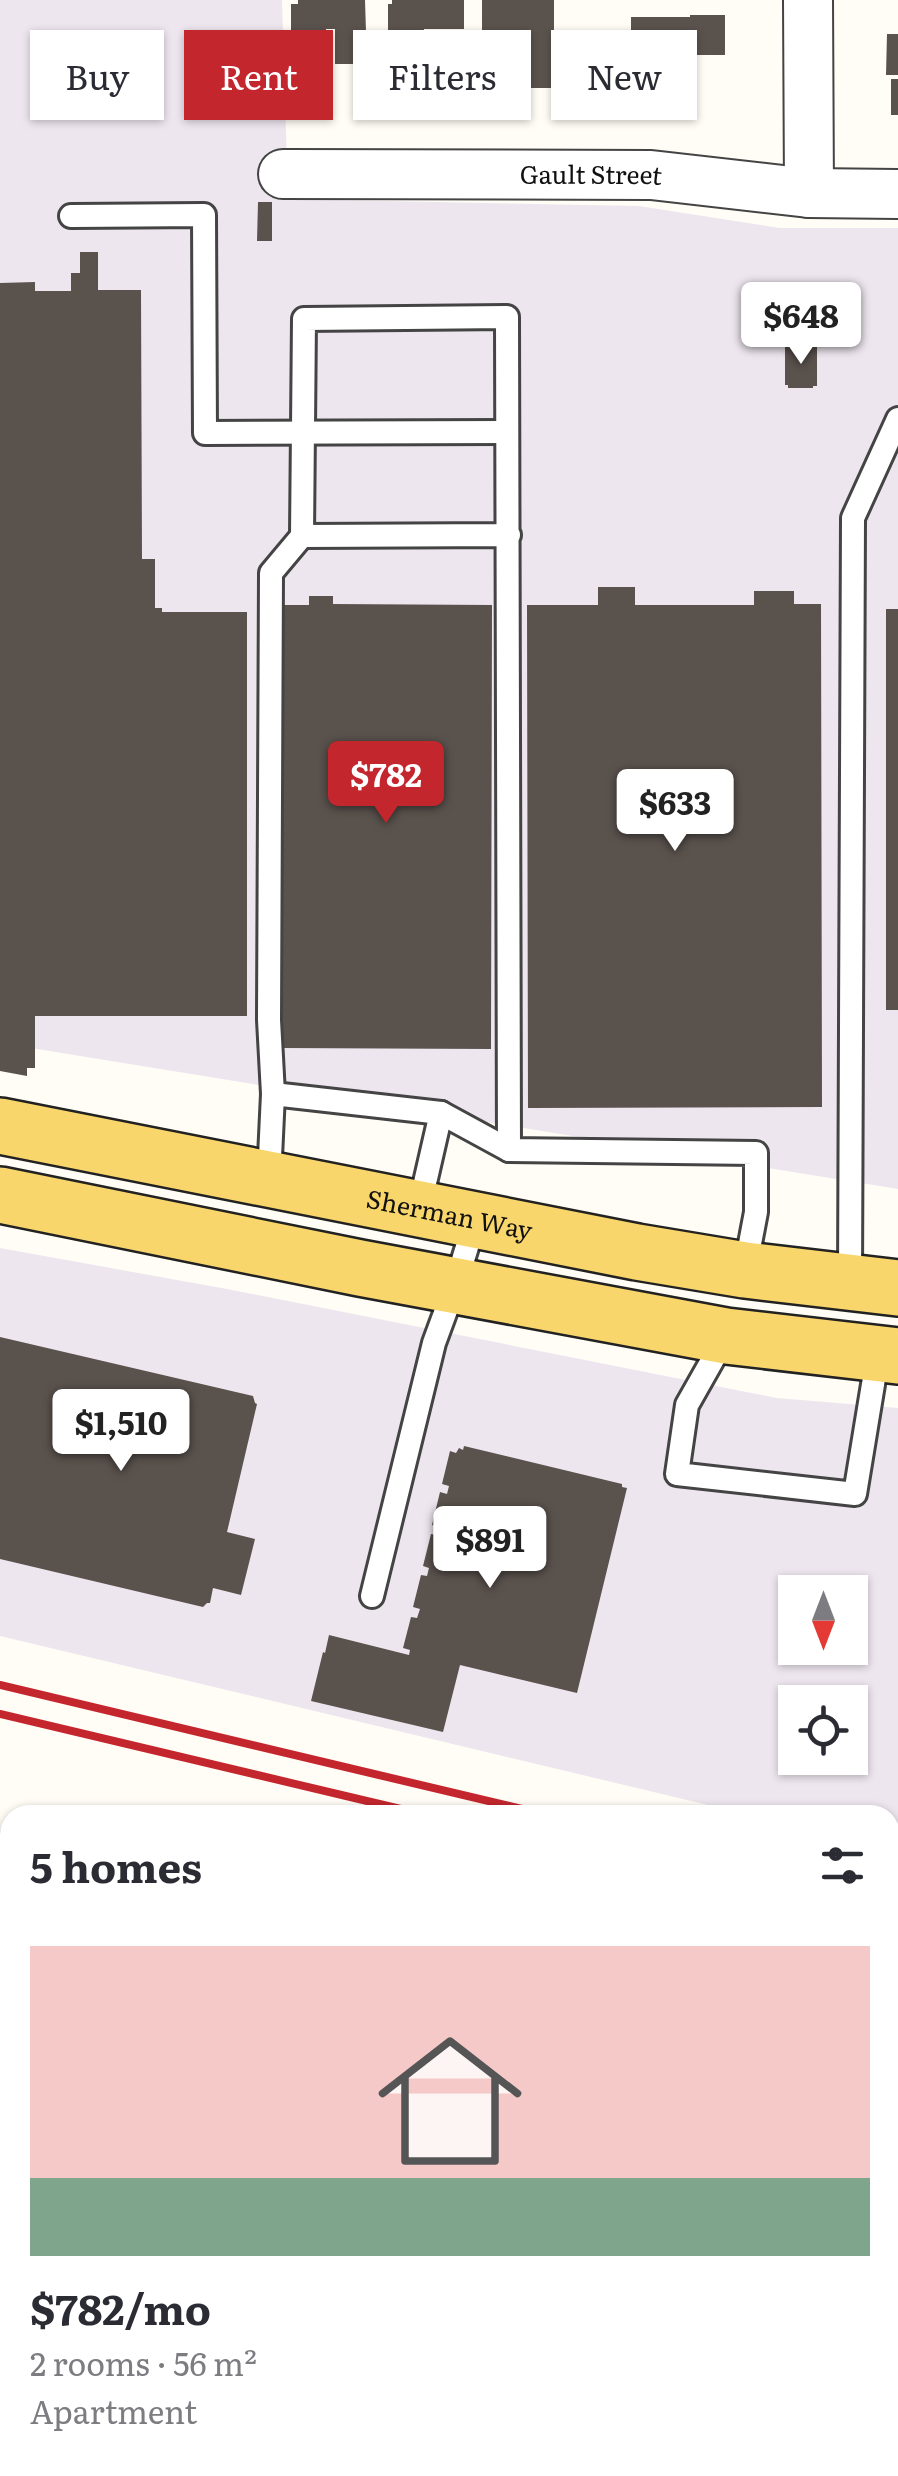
<!DOCTYPE html>
<meta charset="utf-8">
<style>
:root{--surface:#fff;--page:#f7f7f7;--text:#2b2b33;--muted:#7c7c81;--line:#e1e1e2;--accent:#c4262e}
body{margin:0;font-family:Literata,serif;background:var(--page);color:var(--text);height:100vh;display:flex;flex-direction:column;font-size:38px;white-space:nowrap}
*{box-sizing:border-box;margin:0}
p{font-size:32px;color:var(--muted)}
.icon{flex:none;width:55px;height:55px;fill:none;stroke:currentColor;stroke-width:2;stroke-linecap:round;stroke-linejoin:round}
.map{position:relative;flex:1;overflow:hidden}
.drawer{position:absolute;left:0px;top:1805px;width:900px;height:672px;display:flex;flex-direction:column;background:var(--surface);border-radius:30px 30px 0 0;box-shadow:0 2px 8px #0004}
.drawer>*{flex:none}
.banner{position:absolute;left:30px;top:30px;width:840px;height:90px;display:flex;gap:20px}
.needle{width:65px;rotate:180deg}
.controls{position:absolute;left:778px;top:1575px;display:grid;gap:20px}
.controls a{display:grid;place-items:center;width:90px;height:90px;border-radius:0px;background:var(--surface);box-shadow:0 2px 8px #0004;font-size:50px}
.price{position:absolute;translate:-50% -85px;padding:0 22px;border-radius:10px;background:#fff;color:#222;font-size:32px;line-height:65px;filter:drop-shadow(0 2px 5px #0008)}
.price::after{content:'';position:absolute;left:50%;top:60px;width:30px;height:22px;margin-left:-15px;background:inherit;clip-path:polygon(0 0,100% 0,50% 100%)}
.price.active{background:var(--accent);color:#fff}
ul{padding:0;list-style:none}
li{display:grid;align-content:center;gap:20px;height:530px;padding:0 30px}
li+li{border-top:2px solid var(--line)}
li span{display:grid;place-items:center;height:310px;border-radius:0px;color:#555}
li>.icon{margin-inline-start:auto}
span .icon{width:180px;height:180px;fill:#fffc;stroke-width:1}
li b{font-size:42px}
h2{display:flex;justify-content:space-between;align-items:center;height:120px;padding:0 30px;font-size:42px}
.chip{padding:0 35px;border-radius:0px;background:var(--surface);box-shadow:0 2px 8px #0004;font-size:35px;line-height:90px}
.chip.active{background:var(--accent);color:#fff}
.map>svg:first-child{display:block}
.industrial{fill:#eee6ef;fill-rule:evenodd}
.building{fill:#5a524d}
.lines{fill:none;stroke-linecap:round;stroke-linejoin:round}
.lane-casing{stroke:#444;stroke-width:28}
.street-casing{stroke:#444;stroke-width:52}
.primary-casing{stroke:#222;stroke-width:60}
.lane{stroke:#fff;stroke-width:22}
.street{stroke:#fff;stroke-width:48}
.primary{stroke:#f9d66b;stroke-width:55}
.rail{stroke:#c4262e;stroke-width:8}
.labels{text-anchor:middle;stroke-width:10;stroke-linejoin:round;paint-order:stroke}
.street-label{font-size:25px;fill:#111;stroke:#fff}
</style>
<div class="map">
<svg width="898" height="2476" viewBox="0 0 898 2476">
<rect width="100%" height="100%" fill="#fffdf5"/>
<g class="industrial">
<path d="M0,0h282l6,199 351,7 141,22h118v961l-898,-146z"/>
<path d="M0,1248l227,41 550,109 121,10v442l-8,-2v-33h-140l-750,-179zM795,1592h55v56h-55zM795,1702h55v56h-55z"/>
<path d="M0,1829l10,3v636h880v-429l8,2v435h-898z"/>
</g>
<g class="building">
<path d="M298,0h67l2,64h-32v-35h-9v61h-9v2l-30,-2v-47h4v-39h7z"/>
<path d="M392,0h72v29h-40l-1,61h-40v-38h5v-48h4z"/>
<path d="M482,0h72v35h2v12h4v41h-40v-45l-38,-2z"/>
<path d="M690,15h35v40h-32l1,40h-57v3h-21v-29h7v-18l8,-1v-33h59z"/>
<path d="M887,34h11v41h-12z"/>
<rect x="891" y="79" width="7" height="36"/>
<path d="M258,202h14v39h-15z"/>
<path d="M80,252h18v38h43l1,269h13v49h7v4h85v404h-212v52h-8v8l-27,-5v-788l35,-1v9h36v-18h9z"/>
<path d="M785,347h32v39h-4v2h-25v-3h-3z"/>
<path d="M598,587h37v18h119v-14h40v13h27l1,503 -294,1 -1,-503h71z"/>
<path d="M309,596h24v8l159,1 -1,444 -210,-1 1,-443h27z"/>
<rect x="886" y="609" width="12" height="401"/>
<path d="M0,1337l253,59 2,7 2,1 -30,128 28,7 -14,56 -28,-7 -3,15h-3l-4,4 -203,-48z"/>
<path d="M464,1446l158,38v3l5,1 -50,205 -117,-28 -17,67 -132,-31 12,-49 2,1 4,-18 80,20 1,-5 -7,-2 8,-31 6,1 3,-9 -7,-2 8,-32 6,1 2,-8 -6,-2 8,-32 6,1 2,-8 -7,-2 8,-33 7,2 2,-8 -7,-2 8,-33 6,2 3,-5 4,2z"/>
<path d="M850,1733h17l1,25 -18,1z"/>
</g>
<g class="lines">
<defs>
<g id="lane">
<path d="M71,216l133,-1 1,218 302,-1"/>
<path d="M273,1094l-4,-74 2,-447 31,-37"/>
<path d="M509,1150l-2,-833 -203,2 -2,217 207,-1"/>
<path d="M269,1178l4,-84 168,19 68,37 247,3v59l-11,58"/>
<path d="M419,1209l22,-96"/>
<path d="M850,1282l3,-764 45,-99"/>
<path d="M726,1336l-39,69 -10,69 178,20 23,-140"/>
<path d="M372,1596l62,-253 21,-57 20,-65"/>
<path d="M0,1923l10,2"/>
<path d="M0,2034l10,3"/>
<path d="M890,2127l8,1"/>
<path d="M890,2242l8,2"/>
</g>
<g id="street">
<path d="M808,0l1,193"/>
<path id="s1" d="M283,174l368,1 158,18 89,1"/>
</g>
<g id="primary">
<path id="s2" d="M0,1126l637,126 108,18 153,18"/>
<path d="M0,1195l360,73 366,68 172,20"/>
</g>
</defs>
<use href="#lane" class="lane-casing"/>
<use href="#street" class="street-casing"/>
<use href="#primary" class="primary-casing"/>
<use href="#lane" class="lane"/>
<use href="#street" class="street"/>
<use href="#primary" class="primary"/>
<g class="rail">
<path d="M0,1685l547,130"/>
<path d="M0,1714l426,101"/>
<path d="M890,1896l8,2"/>
<path d="M890,1925l8,2"/>
</g>
</g>
<g class="labels">
<g class="street-label">
<text dy="9" stroke="none"><textPath href="#s1" startOffset="308">Gault Street</textPath></text>
<text dy="9" stroke="none"><textPath href="#s2" startOffset="458">Sherman Way</textPath></text>
</g>
</g>
</svg>
<div class="controls">
<a><svg class="needle" viewBox="-14 -14 28 28"><path d="M0-13l5 13h-10z" fill="#e53935"/><path d="M0 13l5-13h-10z" fill="#7c7c81"/></svg></a>
<a><svg class="icon" aria-label="locate" viewBox="0 0 24 24"><circle cx="12" cy="12" r="6"/><path d="M12 2v4M12 18v4M2 12h4M18 12h4"/></svg></a>
</div>
<b class="price" style="left:801px;top:367px">$648</b>
<b class="price active" style="left:386px;top:826px">$782</b>
<b class="price" style="left:675px;top:854px">$633</b>
<b class="price" style="left:121px;top:1474px">$1,510</b>
<b class="price" style="left:490px;top:1591px">$891</b>
<div class="banner">
<a class="chip">Buy</a>
<a class="chip active">Rent</a>
<a class="chip">Filters</a>
<a class="chip">New</a>
</div>
<section class="drawer">
<h2>5 homes<svg class="icon" aria-label="filters" viewBox="0 0 24 24"><path d="M4 7h16M4 17h16"/><circle cx="9" cy="7" r="2"/><circle cx="15" cy="17" r="2"/></svg></h2>
<ul>
<li><span style="background:linear-gradient(#f6c9c9 75%,#7fa58c 0)"><svg class="icon" aria-label="home" viewBox="0 0 24 24"><path d="M3 11l9-7 9 7M6 9v11h12V9"/></svg></span><div><b>$782/mo</b><p>2 rooms · 56 m²</p><p>Apartment</p></div></li>
</ul>
</section>
</div>
